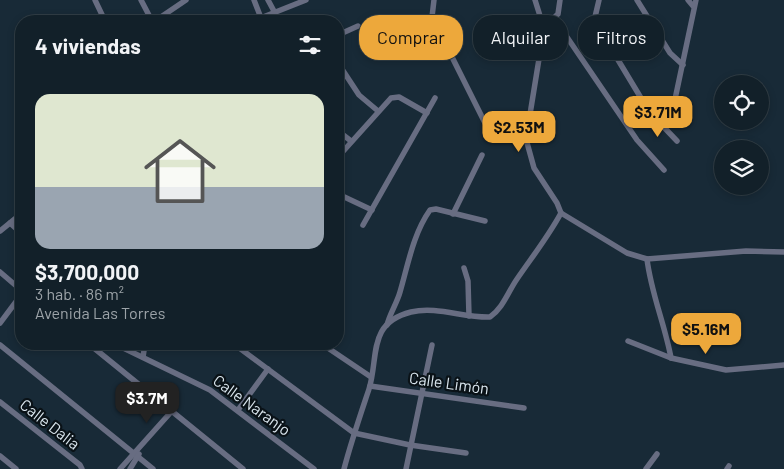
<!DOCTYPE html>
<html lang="es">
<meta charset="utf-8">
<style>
:root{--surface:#122029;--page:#1f2d35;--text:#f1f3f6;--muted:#9ca3a8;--line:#313e46;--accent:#eda83b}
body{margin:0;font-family:Barlow,sans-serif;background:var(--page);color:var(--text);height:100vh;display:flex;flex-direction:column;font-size:19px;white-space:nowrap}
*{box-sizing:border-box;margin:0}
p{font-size:16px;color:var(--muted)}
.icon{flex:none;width:28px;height:28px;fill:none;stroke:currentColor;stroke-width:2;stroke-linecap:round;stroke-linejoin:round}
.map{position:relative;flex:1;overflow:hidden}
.details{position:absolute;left:15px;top:15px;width:329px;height:335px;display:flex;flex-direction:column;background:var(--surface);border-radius:20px;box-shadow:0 2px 8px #0003,0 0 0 1px var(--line)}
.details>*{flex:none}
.banner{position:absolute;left:359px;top:15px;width:350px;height:45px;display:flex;gap:10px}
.fabs{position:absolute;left:714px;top:75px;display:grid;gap:10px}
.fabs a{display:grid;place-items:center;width:55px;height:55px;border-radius:50%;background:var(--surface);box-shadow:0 2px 8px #0003,0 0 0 1px var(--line);font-size:25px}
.price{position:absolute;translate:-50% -42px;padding:0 11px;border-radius:10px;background:var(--accent);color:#111;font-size:16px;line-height:32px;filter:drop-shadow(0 1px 2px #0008)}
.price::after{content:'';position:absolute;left:50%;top:30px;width:15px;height:11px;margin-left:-8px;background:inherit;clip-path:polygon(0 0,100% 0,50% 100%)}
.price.current{background:#222;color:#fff}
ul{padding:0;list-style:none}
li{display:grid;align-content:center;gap:10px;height:265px;padding:0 20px}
li span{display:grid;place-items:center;height:155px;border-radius:15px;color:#555}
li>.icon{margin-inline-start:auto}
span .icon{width:90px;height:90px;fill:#fffc;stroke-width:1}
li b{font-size:21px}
h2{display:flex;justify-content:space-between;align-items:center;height:60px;padding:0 20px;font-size:21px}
.chip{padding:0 18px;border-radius:20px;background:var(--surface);box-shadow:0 2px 8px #0003,0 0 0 1px var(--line);font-size:18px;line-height:45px}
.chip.current{background:var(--accent);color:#111}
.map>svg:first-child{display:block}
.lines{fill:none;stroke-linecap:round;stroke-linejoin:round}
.street{stroke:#686d82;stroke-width:5.5}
.labels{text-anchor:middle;stroke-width:4.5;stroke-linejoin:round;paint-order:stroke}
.street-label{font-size:16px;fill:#dae6ee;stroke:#0a1217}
</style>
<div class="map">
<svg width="784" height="469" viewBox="0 0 784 469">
<rect width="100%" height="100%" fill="#182a37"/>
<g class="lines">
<g class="street">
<path d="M95,0l10,21"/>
<path d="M141,0l11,21"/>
<path d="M254,0l7,18"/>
<path d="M268,0l7,13"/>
<path d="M434,0l-2,17 58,116"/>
<path d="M535,0l6,19 8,3 9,-8 2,-14"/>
<path d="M599,0l-4,17 2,8 53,88 4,5 7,2 7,-4 6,-12 22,-104"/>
<path d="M637,0l33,53 13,12"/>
<path d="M688,0l5,6"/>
<path d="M554,18l83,122 27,30"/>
<path d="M155,21l31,-21"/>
<path d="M253,21l53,-21"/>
<path d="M338,35l20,-9"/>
<path d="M338,63l21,32 19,16"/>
<path d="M657,120l20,21"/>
<path d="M338,131l13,10"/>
<path d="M338,157l53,-59 8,-1 28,16"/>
<path d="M338,194l34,16"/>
<path d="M561,213l66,40 20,6 99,-8 38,1"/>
<path d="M453,214l29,-59"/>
<path d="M10,223l11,10"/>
<path d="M363,225l72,-127"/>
<path d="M0,231l21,-17"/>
<path d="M647,259c4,34 18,66 24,99"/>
<path d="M464,268l4,13 1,35"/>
<path d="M0,272l21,18"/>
<path d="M0,323l21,-28"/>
<path d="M387,325c3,-12 10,-22 13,-33 8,-27 13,-58 30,-82l6,-1 49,12"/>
<path d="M628,341l43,17 55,12 58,-5"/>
<path d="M89,344l154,125"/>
<path d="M115,344l95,46 104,79"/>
<path d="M234,344l120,89 56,12 56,8"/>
<path d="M322,344l49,33"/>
<path d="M0,345l153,124"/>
<path d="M143,357l2,-13"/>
<path d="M370,386l154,22"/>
<path d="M0,402l80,63 2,4"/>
<path d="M238,410l30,-41"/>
<path d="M0,456l16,13"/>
<path d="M120,469l51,-57"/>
<path d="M130,469l9,-15"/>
<path d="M344,469c7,-27 16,-53 25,-80 10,-32 -2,-66 42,-77 26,-6 53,6 79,5 13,-9 18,-25 27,-38 15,-22 31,-42 44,-66l-4,-10 -23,-35 -8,-29 19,-117"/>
<path d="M406,469l26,-124"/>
<path d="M646,469l11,-15"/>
<path d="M727,469l2,-3"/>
</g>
</g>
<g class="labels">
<g class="street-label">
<text transform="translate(449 383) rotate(8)" y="6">Calle Limón</text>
<text transform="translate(252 405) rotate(36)" y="6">Calle Naranjo</text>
<text transform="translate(50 424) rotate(38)" y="6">Calle Dalia</text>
</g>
</g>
</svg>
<div class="fabs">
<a><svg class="icon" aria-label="locate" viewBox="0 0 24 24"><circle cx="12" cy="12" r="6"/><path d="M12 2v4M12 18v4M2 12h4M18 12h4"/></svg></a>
<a><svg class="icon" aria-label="layers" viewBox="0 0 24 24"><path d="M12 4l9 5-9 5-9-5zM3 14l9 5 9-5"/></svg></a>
</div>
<b class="price" style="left:658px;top:138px">$3.71M</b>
<b class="price" style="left:519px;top:153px">$2.53M</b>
<b class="price" style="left:706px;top:355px">$5.16M</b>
<b class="price current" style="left:147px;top:424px">$3.7M</b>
<div class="banner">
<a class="chip current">Comprar</a>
<a class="chip">Alquilar</a>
<a class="chip">Filtros</a>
</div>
<section class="details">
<h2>4 viviendas<svg class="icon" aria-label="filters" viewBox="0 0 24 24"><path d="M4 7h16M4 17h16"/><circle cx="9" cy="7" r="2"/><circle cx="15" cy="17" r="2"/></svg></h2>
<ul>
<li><span style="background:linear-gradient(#dfe7d0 60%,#9aa5b1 0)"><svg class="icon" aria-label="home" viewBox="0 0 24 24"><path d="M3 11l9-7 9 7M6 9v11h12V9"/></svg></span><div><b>$3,700,000</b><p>3 hab. · 86 m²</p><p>Avenida Las Torres</p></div></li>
</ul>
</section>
</div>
